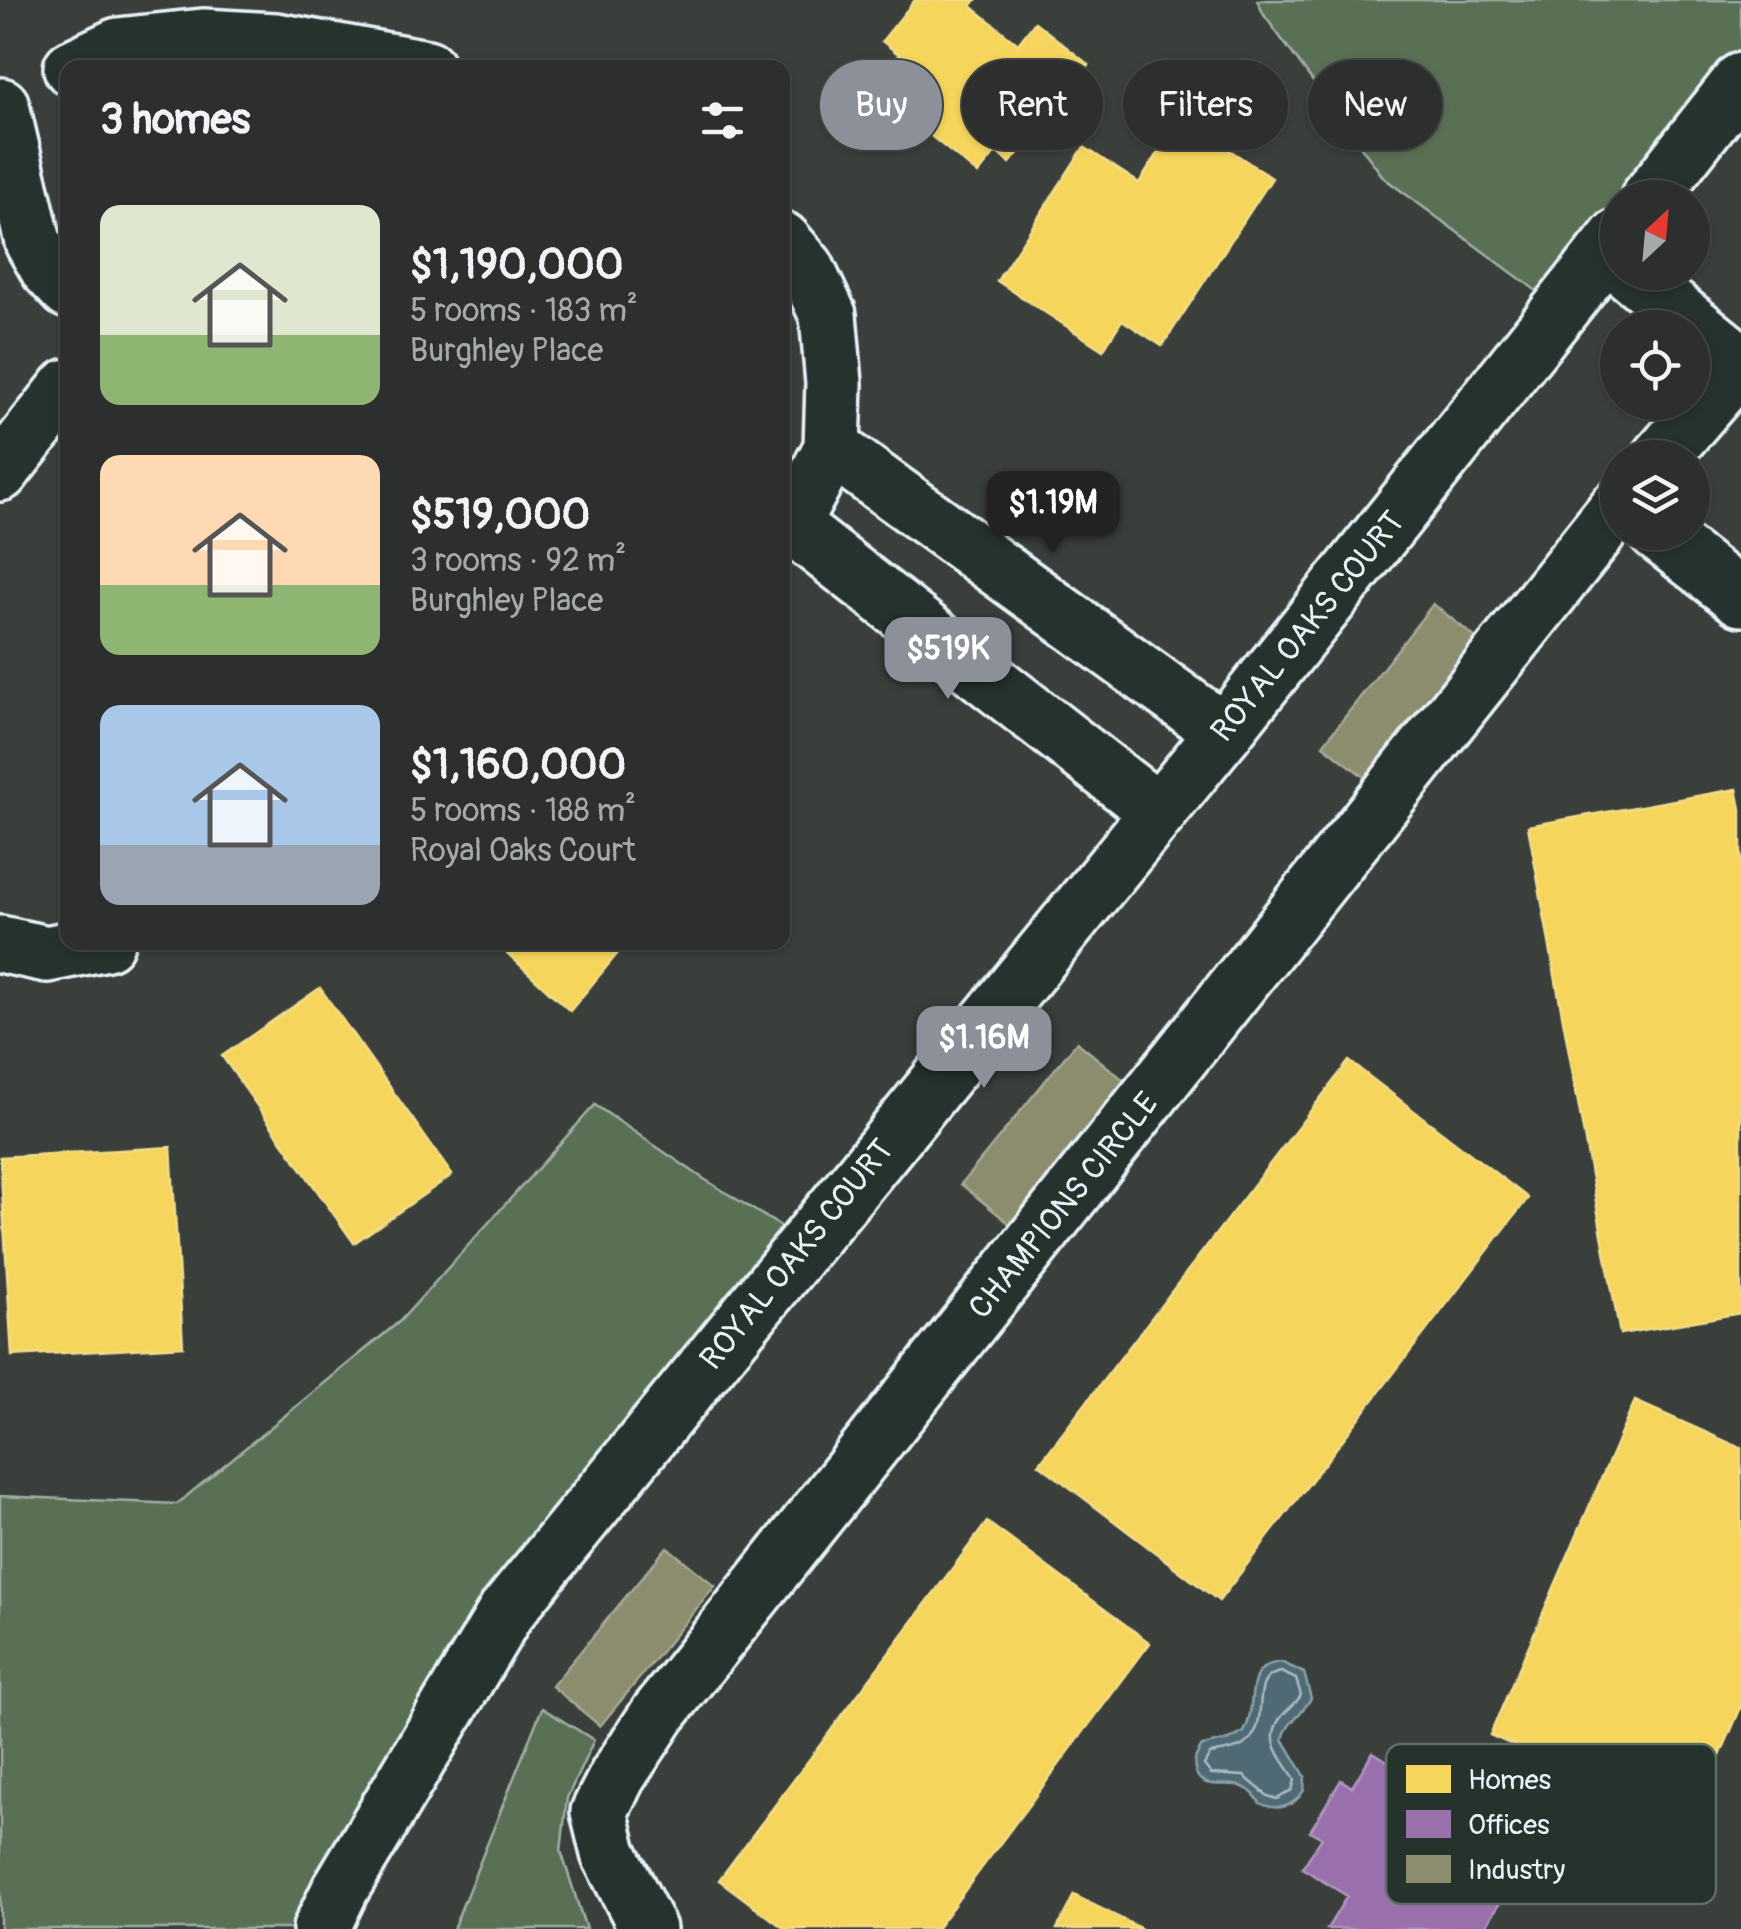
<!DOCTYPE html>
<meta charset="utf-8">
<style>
:root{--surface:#2c2f2d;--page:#383b39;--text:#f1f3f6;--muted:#a6a9aa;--line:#484a49;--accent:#8c9099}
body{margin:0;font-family:Pangolin,sans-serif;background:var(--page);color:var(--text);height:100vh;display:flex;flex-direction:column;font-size:38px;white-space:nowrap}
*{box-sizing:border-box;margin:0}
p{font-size:32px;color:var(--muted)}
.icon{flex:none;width:55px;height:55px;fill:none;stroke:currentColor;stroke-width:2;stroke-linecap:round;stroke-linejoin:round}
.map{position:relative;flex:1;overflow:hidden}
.details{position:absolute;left:60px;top:60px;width:730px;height:890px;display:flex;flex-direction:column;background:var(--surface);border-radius:20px;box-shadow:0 2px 8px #0004,0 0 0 2px var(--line)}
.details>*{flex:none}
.banner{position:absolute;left:820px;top:60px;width:770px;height:90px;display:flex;gap:20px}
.needle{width:65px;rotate:26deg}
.tools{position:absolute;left:1600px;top:180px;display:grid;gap:20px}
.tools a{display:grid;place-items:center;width:110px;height:110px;border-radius:50%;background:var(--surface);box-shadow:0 2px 8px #0004,0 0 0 2px var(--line);font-size:50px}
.price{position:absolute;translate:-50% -85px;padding:0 22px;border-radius:20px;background:var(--accent);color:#fff;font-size:32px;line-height:65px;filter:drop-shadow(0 2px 5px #0008)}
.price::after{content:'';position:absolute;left:50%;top:60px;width:30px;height:22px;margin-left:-15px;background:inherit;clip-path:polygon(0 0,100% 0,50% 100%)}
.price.current{background:#222;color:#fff}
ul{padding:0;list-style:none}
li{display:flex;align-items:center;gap:30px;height:250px;padding:0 40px}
li span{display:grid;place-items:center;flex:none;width:280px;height:200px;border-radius:20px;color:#555}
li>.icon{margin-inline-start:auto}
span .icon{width:120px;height:120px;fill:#fffc;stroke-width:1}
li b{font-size:42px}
h2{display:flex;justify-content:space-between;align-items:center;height:120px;padding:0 40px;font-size:42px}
.pill{padding:0 35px;border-radius:45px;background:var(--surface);box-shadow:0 2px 8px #0004,0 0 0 2px var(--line);font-size:35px;line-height:90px}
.pill.current{background:var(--accent);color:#fff}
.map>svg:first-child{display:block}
.green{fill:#5a7054;stroke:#a1b0a6;stroke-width:2.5}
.water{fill:#4f6b75;stroke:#8ca1a9;stroke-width:2.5}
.homes{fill:#f6d55c;stroke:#f2dd8b;stroke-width:2.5}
.offices{fill:#9970ab;stroke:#b197c2;stroke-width:2.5}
.industry{fill:#8c8c6e;stroke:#a8aa97;stroke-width:2.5}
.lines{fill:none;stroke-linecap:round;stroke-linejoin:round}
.shore{stroke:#abbbc4;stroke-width:2.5}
.minor-casing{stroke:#e8f1f8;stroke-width:62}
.minor{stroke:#26332d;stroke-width:55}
.labels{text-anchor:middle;stroke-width:10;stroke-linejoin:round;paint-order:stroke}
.street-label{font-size:32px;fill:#e8f1f8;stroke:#26332d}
.key{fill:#26332d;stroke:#606c6a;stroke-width:2.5}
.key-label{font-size:28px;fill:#e8f1f8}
</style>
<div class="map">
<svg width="1741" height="1929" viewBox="0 0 1741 1929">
<rect width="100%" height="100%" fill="#3a3f3c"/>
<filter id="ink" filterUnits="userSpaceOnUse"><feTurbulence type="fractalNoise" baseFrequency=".01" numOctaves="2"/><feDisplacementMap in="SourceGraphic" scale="20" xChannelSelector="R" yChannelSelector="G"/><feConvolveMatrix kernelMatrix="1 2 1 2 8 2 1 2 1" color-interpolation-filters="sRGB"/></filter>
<g filter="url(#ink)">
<g class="green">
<path d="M1257,0h484v81l-92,116 -31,1 -1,39 -56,72 -177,-131 -120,-163z"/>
<path d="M595,1105l109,74 102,63 -300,370 -185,317h-321v-433l177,8 223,-183z"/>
<path d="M542,1708l52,32 -27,58 -6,53 25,78h-133z"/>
</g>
<path class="water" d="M1281,1662l23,11 7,25c-8,16 -24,23 -28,41l22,37 -1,14c-10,17 -26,22 -44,13 -4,-7 -9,-13 -17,-16 -15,-7 -44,6 -48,-18 -2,-9 2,-15 7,-23l27,-6 15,-8c15,-26 -4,-66 37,-70z"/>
<g class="homes">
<path d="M915,0h61l-5,6 47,38 17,-22 54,43 -79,98 -14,-11 -18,22 -90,-73 27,-34 -33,-26z"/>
<path d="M1181,118l91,60 -110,168 -40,-26 -19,30 -106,-69 87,-134 55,36z"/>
<path d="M1737,789l4,20v504l-121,21 -92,-508z"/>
<path d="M495,942h132l-57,69z"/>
<path d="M320,988l132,187 -98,68 -132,-187z"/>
<path d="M1349,1061l179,137 -309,403 -180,-137z"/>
<path d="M171,1147l12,199 -171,10 -12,-199z"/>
<path d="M1635,1401l106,47v259l-50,116 -201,-88z"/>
<path d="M987,1522l163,121 -214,286h-151l-66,-49z"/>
<path d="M1074,1895l68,34h-85z"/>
</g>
<path class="offices" d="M1373,1752l85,53 17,-28 58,36 -17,29 15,10 -47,77h-157l20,-33 -45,-28 20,-30 -12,-7 31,-51 11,7z"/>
<g class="industry">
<path d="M1433,604l48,38 -109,141 -49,-38z"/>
<path d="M1077,1042l49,40 -116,142 -49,-40z"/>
<path d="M667,1547l48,39 -115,140 -48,-40z"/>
</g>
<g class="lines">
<path class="shore" d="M1281,1672l15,7 5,16c-6,11 -16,15 -22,25 -15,24 6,40 16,60l-3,10 -15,9 -9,-3 -24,-20 -33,-2 -7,-9 6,-11c10,-2 22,-3 32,-8 34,-20 2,-68 39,-74z"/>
<defs>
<g id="minor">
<path d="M72,68l46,-22 85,-9 73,4 151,27"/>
<path d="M1,106l32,136 16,28 19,20"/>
<path d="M1649,198l92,-117"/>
<path d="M782,240l24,28 22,47 6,68 -2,65 -41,77 -9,8"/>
<path d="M1629,272l112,91"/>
<path d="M832,448l392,284"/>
<path d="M1660,458l81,-94"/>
<path d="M0,473l68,-86"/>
<path d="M791,525l366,286"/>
<path d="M1656,532l85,66"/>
<path d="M0,944l47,10 59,-12"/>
<path d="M321,1929l20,-41 165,-276 718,-880 394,-495"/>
<path d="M648,1929l-39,-76 -10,-41 19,-37 41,-62 959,-1206"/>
</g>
</defs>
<use href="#minor" class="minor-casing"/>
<use href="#minor" class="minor"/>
</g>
</g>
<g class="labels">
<g class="street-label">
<text transform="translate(1307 626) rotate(-51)" y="11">ROYAL OAKS COURT</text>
<text transform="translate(1063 1205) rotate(-51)" y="11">CHAMPIONS CIRCLE</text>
<text transform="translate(796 1254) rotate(-51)" y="11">ROYAL OAKS COURT</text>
</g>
</g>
<rect x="1386" y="1744" width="330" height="160" rx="15" class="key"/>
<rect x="1406" y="1765" width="45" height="28" fill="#f6d55c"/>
<rect x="1406" y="1810" width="45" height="28" fill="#9970ab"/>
<rect x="1406" y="1855" width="45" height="28" fill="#8c8c6e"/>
<g class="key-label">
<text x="1468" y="1789">Homes</text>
<text x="1468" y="1834">Offices</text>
<text x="1468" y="1879">Industry</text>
</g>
</svg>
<div class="tools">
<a><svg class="needle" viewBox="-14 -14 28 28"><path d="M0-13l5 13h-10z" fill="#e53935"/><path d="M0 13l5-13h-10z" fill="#a6a9aa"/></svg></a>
<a><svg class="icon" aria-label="locate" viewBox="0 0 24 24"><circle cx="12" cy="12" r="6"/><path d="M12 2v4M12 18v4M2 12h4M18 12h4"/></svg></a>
<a><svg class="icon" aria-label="layers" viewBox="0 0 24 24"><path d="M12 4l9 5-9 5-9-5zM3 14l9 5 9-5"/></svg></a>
</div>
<b class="price current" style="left:1053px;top:556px">$1.19M</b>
<b class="price" style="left:948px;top:702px">$519K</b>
<b class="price" style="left:984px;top:1091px">$1.16M</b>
<div class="banner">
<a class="pill current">Buy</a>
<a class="pill">Rent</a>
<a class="pill">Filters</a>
<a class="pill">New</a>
</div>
<section class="details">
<h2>3 homes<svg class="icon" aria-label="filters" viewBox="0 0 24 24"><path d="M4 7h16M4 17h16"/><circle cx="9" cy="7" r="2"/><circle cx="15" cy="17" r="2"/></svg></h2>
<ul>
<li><span style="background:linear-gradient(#dfe7d0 65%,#8fb573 0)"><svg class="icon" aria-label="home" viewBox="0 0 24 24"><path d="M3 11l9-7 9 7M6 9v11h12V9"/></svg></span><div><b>$1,190,000</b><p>5 rooms · 183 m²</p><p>Burghley Place</p></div></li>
<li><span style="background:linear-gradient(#ffd9b3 65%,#8fb573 0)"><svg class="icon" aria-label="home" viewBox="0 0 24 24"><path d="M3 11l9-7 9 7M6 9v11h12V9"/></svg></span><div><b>$519,000</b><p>3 rooms · 92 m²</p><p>Burghley Place</p></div></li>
<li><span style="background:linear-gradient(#a9c7e8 70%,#9aa5b1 0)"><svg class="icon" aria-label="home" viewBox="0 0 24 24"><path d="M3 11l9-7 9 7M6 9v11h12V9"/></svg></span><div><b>$1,160,000</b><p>5 rooms · 188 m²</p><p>Royal Oaks Court</p></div></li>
</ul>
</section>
</div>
